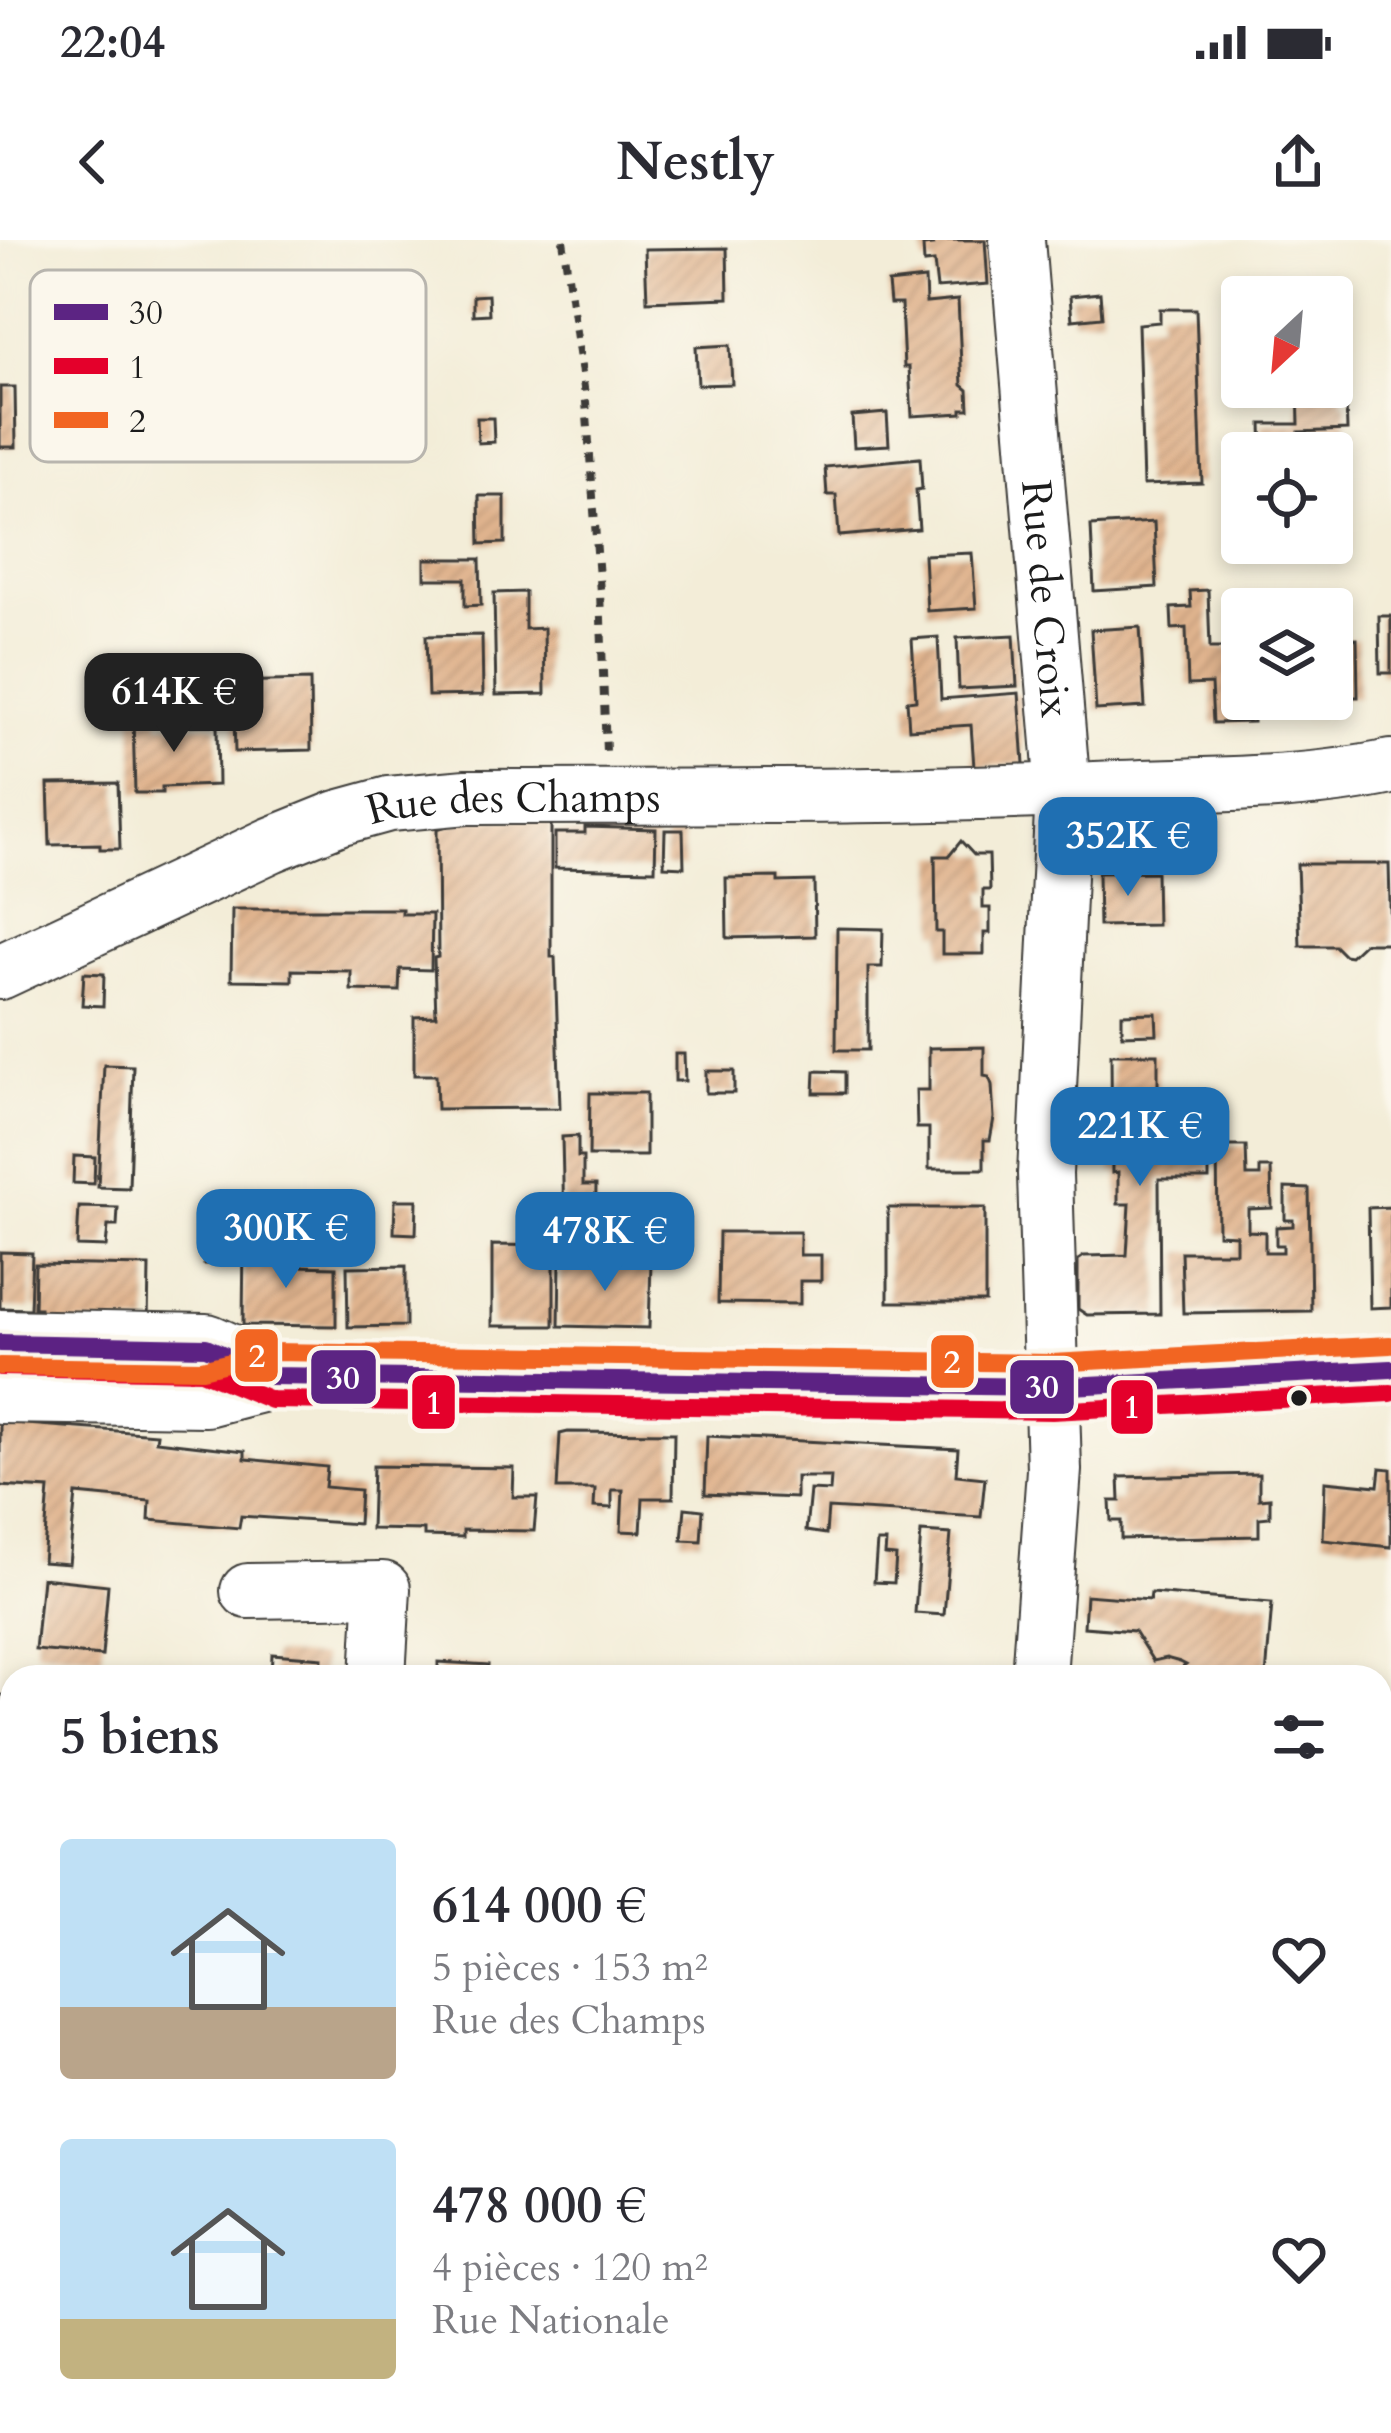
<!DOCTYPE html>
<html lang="fr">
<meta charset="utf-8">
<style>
:root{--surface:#fff;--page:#f2f2f3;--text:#2b2b33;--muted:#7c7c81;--accent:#1f6fb2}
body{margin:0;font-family:Cardo,serif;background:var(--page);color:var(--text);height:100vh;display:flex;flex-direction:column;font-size:45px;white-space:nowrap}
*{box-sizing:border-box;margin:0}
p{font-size:39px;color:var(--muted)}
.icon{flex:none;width:66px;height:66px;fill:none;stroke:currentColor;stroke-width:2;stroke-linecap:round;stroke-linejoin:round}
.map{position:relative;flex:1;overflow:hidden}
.side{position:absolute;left:0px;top:1425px;width:1392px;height:768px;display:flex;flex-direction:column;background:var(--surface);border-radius:36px 36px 0 0;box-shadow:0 6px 18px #0003}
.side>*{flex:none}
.needle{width:78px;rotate:206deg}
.controls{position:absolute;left:1221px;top:36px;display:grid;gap:24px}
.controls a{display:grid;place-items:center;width:132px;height:132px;border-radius:12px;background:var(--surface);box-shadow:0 6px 18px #0003;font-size:60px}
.price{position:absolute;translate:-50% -102px;padding:0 27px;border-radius:24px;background:var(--accent);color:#fff;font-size:39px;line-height:78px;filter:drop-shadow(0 3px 6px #0008)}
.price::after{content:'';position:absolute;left:50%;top:72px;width:36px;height:27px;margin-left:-18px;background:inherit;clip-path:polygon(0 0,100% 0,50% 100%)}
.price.current{background:#222;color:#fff}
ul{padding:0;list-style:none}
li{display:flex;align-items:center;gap:36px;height:300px;padding:0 60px}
li span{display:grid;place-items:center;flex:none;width:336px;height:240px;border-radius:12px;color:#555}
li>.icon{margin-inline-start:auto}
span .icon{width:144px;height:144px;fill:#fffc;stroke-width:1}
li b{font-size:51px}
h2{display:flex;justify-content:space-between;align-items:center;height:144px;padding:0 60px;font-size:51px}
.status{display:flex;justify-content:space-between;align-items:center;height:84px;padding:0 60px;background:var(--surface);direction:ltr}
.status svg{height:33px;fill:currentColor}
header{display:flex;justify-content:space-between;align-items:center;height:156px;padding:0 60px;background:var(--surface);font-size:54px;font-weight:700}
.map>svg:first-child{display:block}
.building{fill:url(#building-hatch)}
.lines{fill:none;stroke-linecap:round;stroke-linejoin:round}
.minor-casing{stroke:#3c3b38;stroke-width:58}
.major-casing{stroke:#3c3b38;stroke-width:70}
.path{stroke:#3c3b38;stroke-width:8;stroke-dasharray:9 9;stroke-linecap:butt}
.minor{stroke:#fff;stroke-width:54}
.major{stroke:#fff;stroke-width:66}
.bus-1-casing{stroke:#fbf7ec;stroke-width:27}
.bus-2-casing{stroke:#fbf7ec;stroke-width:27}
.bus-3-casing{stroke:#fbf7ec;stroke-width:27}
.bus-1{stroke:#5c2483;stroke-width:18}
.bus-2{stroke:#e4002b;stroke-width:18}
.bus-3{stroke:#f26522;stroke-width:18}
.bus-dot{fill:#1c1c1c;stroke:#fbf7ec;stroke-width:4.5}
.labels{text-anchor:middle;stroke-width:9;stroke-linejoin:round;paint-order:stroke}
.street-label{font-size:42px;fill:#1c1c1c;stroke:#fbf7ec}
.key{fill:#fbf7ec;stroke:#b8b5ae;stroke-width:3}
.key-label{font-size:33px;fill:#1c1c1c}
.line-badge{stroke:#fbf7ec;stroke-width:4.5}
.badge-label{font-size:33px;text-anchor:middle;font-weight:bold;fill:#fff}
</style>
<div class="status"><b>22:04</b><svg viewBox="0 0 49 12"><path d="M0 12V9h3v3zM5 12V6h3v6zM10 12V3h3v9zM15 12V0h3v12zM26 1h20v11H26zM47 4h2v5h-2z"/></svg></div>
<header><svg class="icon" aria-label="back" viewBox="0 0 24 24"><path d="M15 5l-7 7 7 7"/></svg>Nestly<svg class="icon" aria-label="share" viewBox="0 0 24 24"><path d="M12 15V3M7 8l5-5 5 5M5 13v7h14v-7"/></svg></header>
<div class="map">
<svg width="1391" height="2193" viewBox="0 0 1391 2193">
<defs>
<pattern id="building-hatch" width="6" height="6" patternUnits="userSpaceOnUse" patternTransform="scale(3)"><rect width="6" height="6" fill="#e0b48e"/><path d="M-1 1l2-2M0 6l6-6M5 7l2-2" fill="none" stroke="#c09a7a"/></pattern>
</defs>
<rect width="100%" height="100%" fill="#fbf7ec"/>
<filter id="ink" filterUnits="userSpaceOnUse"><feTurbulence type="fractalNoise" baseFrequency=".00833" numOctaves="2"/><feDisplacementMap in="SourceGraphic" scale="24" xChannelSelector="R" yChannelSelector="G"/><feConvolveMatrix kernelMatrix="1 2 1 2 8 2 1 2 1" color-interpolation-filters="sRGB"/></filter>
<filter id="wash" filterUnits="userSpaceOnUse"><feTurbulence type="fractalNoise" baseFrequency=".004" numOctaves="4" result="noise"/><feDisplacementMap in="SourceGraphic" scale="48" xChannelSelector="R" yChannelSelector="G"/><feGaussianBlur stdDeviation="2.7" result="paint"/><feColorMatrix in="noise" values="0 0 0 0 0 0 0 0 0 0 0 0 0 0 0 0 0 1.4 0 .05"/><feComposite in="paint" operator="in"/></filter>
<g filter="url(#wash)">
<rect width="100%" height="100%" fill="#f3edd8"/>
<g id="blocks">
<g class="building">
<path d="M932,0h53l3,44 -51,4 -3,-26 -10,1 -1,-17 10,-1z"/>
<path d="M727,8l1,50 -81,3 -2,-52z"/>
<path d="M925,39l1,24 32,-3 4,85 6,5 1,19h-7v4l-50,3 -3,-49h-5l-3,-63h-11l-2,-21z"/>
<path d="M1100,53l2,24 -30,3 -2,-24z"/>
<path d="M488,55l1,19 -16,1v-19z"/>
<path d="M1160,69h36l6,174 -59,2 -5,-161 22,-2z"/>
<path d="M1332,102h12l1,41 -3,1v19h4l1,27 -48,2 1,21h-37l-1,-29h37l-1,-37h34z"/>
<path d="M730,105l2,39 -34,1 -2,-38z"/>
<path d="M0,147h15l1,60h-16z"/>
<path d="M887,173l2,32 -35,2 -2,-31z"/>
<path d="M477,178h16l1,24 -16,1z"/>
<path d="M920,218l2,31 -6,1 3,39 -80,7 -3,-41h-9l-2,-28z"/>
<path d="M479,256h26v47l-25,1z"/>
<path d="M1154,282l3,65 -63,4 -3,-65z"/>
<path d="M972,313l4,55 -49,3 -3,-56z"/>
<path d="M425,319h55l1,46 -16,1v-27h-40z"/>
<path d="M1208,350l2,58h21l1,12 10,-1v40h10l1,23 -40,1 -2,-39 -23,1 -2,-57 -14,1 -1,-21 20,-1 -1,-16z"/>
<path d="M525,352v37l19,-1 1,66 -49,1 -2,-102z"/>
<path d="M1379,376h12v57h-11z"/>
<path d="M1140,387l5,80 -49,3 -5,-80z"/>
<path d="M482,395l1,60 -55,1 -2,-60z"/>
<path d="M1014,395l3,51 -58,3 -2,-51z"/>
<path d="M938,397l3,62 78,-6 5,71 -50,3 -3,-42 -62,4 -2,-28 9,-1 -4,-61z"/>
<path d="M1357,399l1,58h-26v-57z"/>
<path d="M310,440l1,70 -76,2 -2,-70z"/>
<path d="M159,477v7h11v2l47,-1 1,60 -56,2v6h-27l-2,-75z"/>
<path d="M118,543l2,66h-20v-5l-50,1 -2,-61z"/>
<path d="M469,579h82v138h4l5,151 -123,1 -1,-34h-22v-58l22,-1 -2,-58 4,-1 -1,-128z"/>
<path d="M585,587l71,2 -1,41 -100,-2v-35h30z"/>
<path d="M665,590h18l1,37 -20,-1z"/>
<path d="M961,601l13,14h15l1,35h-7v18h7v25h-6v21h-42v-22h-6l-1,-76h14z"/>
<path d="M1297,624h92l2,79h-27l-14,13 -6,-1 -9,-9h-35z"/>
<path d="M1156,632l1,53 -58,1 -1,-53z"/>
<path d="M778,637v5l36,-1 1,55 -88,2 -1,-60z"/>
<path d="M232,669h170v5h30l-1,56 -31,-1 -1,22 -48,-1v-19l-59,-1v11l-61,-1z"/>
<path d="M837,688l46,1 -1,38h-14v83h-32z"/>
<path d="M84,733l20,1 -1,32 -21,-1z"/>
<path d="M1156,773l1,21 -35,1v-21z"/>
<path d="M984,807v29l5,1 3,8 2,33 -4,22h-6v29h-55v-41h-12l-1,-38h13v-42z"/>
<path d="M675,814h9l1,27h-10z"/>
<path d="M1111,814h47v68l51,-1v58h-50l1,135 -73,1 -9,-6v-49l6,-4 43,-1 3,-51h-12v-32l-6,1z"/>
<path d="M104,825l29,1 -4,122 -31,-1z"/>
<rect x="706" y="831" width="28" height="22"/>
<path d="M815,831l30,1v21h-31z"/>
<path d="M590,853h56v63h-57z"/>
<path d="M578,896v21h5v28h13l-1,59 -35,-2 2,-21 2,1 -2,-85z"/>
<path d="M1217,906h29l1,30h13v-8h11l1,40 -24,1v22l17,1v20h18v-7h-7v-18l17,-1v-6h-8v-32l24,1 2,122 -128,2 -2,-61h55v-17l-18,-1z"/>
<path d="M74,916l21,1 -1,27 -21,-1z"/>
<path d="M395,960h22l-1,34 -22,-1z"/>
<path d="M79,967l39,1 -1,18h-9l-2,21 -29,-1z"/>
<path d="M1391,967v100l-21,1 -2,-100z"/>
<rect x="888" y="968" width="97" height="94"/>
<path d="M205,983h32v41h-33z"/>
<path d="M719,992h81v23h21v26h-21v23l-82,-1z"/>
<path d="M244,1001l18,1v9l28,2 -1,6h6v7l41,1v59l-93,-1z"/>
<path d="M492,1005l62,1v80h-62z"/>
<path d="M0,1012l32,1 -2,56 -30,-1z"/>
<path d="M560,1020l91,2 -2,66 -90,-2z"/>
<path d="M35,1024l114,2 -1,58h-108v-16h-6z"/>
<path d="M406,1026v60l-58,1 -1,-60z"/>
<path d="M0,1182l157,12 -1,7 89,10v8l82,8 -2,20 35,3 -2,34 -117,-8 -2,12 -90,-8 1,-19 -74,-7 -7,70 -26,-2 6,-73 -49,-3z"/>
<path d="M568,1192l106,1 -1,65h-30l-2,34 -20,-1 2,-41h-11v18l-18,-1 1,-18h-38l3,-55z"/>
<path d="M707,1196l251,13 -2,26 29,3 -4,39 -153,-9 -2,26 -20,-3 4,-41 20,1 1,-14h-35v21l-91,-4z"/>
<path d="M373,1226l141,2 -1,29h24l-3,34 -71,-1v7l-39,-1v-6l-53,-1z"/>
<path d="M1380,1228l11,1v78l-68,-7 2,-59 53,5z"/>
<path d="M1259,1234v25l11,-1v19l-11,1v18l-138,3v-18h-10l-1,-20h10l-1,-24z"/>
<path d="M685,1268l18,2 -2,31 -19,-1z"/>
<path d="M921,1292l30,2 -7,81 -29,-2z"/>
<path d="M877,1302h9l-1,13 11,1 -2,27 -20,-1z"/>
<path d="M42,1338l66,7 -6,71 -67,-6z"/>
<path d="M1151,1353l121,10 -6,74h-71l-2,-3 -4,3 -7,-9 4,-3 -6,-3 -14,-4 -13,3 -19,-30 -50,-4 2,-32 64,5z"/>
<path d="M272,1414l50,4 -1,19h-50z"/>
<path d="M438,1422l50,3 -1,12h-49z"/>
<path d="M0,1455l12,1v35l-12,-1z"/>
<path d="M0,1595l12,1v70l-12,-1z"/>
<path d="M0,1790l12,1v39l-12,-1z"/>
<path d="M1380,1859l11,1v48l-11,-1z"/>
<path d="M1391,2012v56l-11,1v-56z"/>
<path d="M40,2181h73v12h-67l1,-5 -7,1z"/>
<path d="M148,2181h41v2l-39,8z"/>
</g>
</g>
</g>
<g filter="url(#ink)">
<use href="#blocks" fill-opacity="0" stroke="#3c3b38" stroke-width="3"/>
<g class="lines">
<defs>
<g id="minor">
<path id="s1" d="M1017,0l46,551 -18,383 9,296 -15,207"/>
<path id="s2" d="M0,732l271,-127 67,-27 51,-14 78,-7c217,-1 434,1 650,-9 91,-4 185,-2 274,-21"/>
<path d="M248,1351l135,-2 -5,88"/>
<path d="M1380,2138l11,-2"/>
<path d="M688,2181l167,12"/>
<path d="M123,2193l1,-12"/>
<path d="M324,2193l78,-12"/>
<path d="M586,2193l3,-12"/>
<path d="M976,2193l1,-12"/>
<path d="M1027,2193l86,-12"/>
</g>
<g id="major">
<path d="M0,1103l206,4 45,20"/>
<path d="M0,1150l205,3 66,-17 781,11 339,-18"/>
</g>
</defs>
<use href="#minor" class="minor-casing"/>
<use href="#major" class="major-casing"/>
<path class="path" d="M563,0l23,162 14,190 6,160"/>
<use href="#minor" class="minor"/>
<use href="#major" class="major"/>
<defs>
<path id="bus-1" d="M0,1103l206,4 65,29 781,11 339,-18"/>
<path id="bus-2" d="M0,1127l201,4 70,29 781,11 339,-18"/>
<path id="bus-3" d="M0,1126l202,3 69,-17 781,11 338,-18"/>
</defs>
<use href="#bus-1" class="bus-1-casing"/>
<use href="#bus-2" class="bus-2-casing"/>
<use href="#bus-3" class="bus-3-casing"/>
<use href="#bus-1" class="bus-1"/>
<use href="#bus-2" class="bus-2"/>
<use href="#bus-3" class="bus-3"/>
</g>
</g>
<circle class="bus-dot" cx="1299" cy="1158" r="10"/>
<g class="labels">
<g class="street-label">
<text dy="15" stroke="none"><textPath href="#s1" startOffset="360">Rue de Croix</textPath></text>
<text dy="15" stroke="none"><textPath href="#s2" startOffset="549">Rue des Champs</textPath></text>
</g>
</g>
<rect x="30" y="30" width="396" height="192" rx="18" class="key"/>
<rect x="54" y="64" width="54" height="16" fill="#5c2483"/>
<rect x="54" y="118" width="54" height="16" fill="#e4002b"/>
<rect x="54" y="172" width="54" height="16" fill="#f26522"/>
<g class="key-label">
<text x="129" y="84">30</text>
<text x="129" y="138">1</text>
<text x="129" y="192">2</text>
</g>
<g class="line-badge">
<rect x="233" y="1087" width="47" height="57" rx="12" fill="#f26522"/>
<rect x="929" y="1093" width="47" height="57" rx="12" fill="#f26522"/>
<rect x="309" y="1108" width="69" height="58" rx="12" fill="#5c2483"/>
<rect x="1008" y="1118" width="68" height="58" rx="12" fill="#5c2483"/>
<rect x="410" y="1133" width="47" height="58" rx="12" fill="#e4002b"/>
<rect x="1109" y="1138" width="46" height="58" rx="12" fill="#e4002b"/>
</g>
<g class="badge-label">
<text x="257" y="1127">2</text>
<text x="952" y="1133">2</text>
<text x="343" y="1149">30</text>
<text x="1042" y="1158">30</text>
<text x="434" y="1174">1</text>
<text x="1132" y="1178">1</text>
</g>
</svg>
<div class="controls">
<a><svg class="needle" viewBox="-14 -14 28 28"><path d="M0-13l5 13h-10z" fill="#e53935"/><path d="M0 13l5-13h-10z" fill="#7c7c81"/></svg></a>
<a><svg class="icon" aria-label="locate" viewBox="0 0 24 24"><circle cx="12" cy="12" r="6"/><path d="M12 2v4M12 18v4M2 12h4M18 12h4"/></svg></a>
<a><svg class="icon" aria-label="layers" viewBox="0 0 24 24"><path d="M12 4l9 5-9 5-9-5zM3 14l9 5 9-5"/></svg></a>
</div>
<b class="price current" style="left:174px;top:515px">614K €</b>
<b class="price" style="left:1128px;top:659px">352K €</b>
<b class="price" style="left:1140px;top:949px">221K €</b>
<b class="price" style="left:286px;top:1051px">300K €</b>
<b class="price" style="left:605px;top:1054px">478K €</b>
<section class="side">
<h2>5 biens<svg class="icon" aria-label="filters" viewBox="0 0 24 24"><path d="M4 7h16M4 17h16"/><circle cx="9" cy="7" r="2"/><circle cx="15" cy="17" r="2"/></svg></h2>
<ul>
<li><span style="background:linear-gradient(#bfe0f5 70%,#b9a48a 0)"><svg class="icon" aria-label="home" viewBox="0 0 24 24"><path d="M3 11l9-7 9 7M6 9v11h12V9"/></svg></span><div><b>614 000 €</b><p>5 pièces · 153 m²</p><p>Rue des Champs</p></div><svg class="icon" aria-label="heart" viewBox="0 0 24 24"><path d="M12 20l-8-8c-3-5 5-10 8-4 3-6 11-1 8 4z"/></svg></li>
<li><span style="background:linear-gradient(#bfe0f5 75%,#c2b280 0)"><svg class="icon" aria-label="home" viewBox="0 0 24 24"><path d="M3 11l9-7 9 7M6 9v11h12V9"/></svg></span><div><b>478 000 €</b><p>4 pièces · 120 m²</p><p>Rue Nationale</p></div><svg class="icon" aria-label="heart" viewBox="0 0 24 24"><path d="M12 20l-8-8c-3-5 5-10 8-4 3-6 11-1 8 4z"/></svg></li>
</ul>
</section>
</div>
